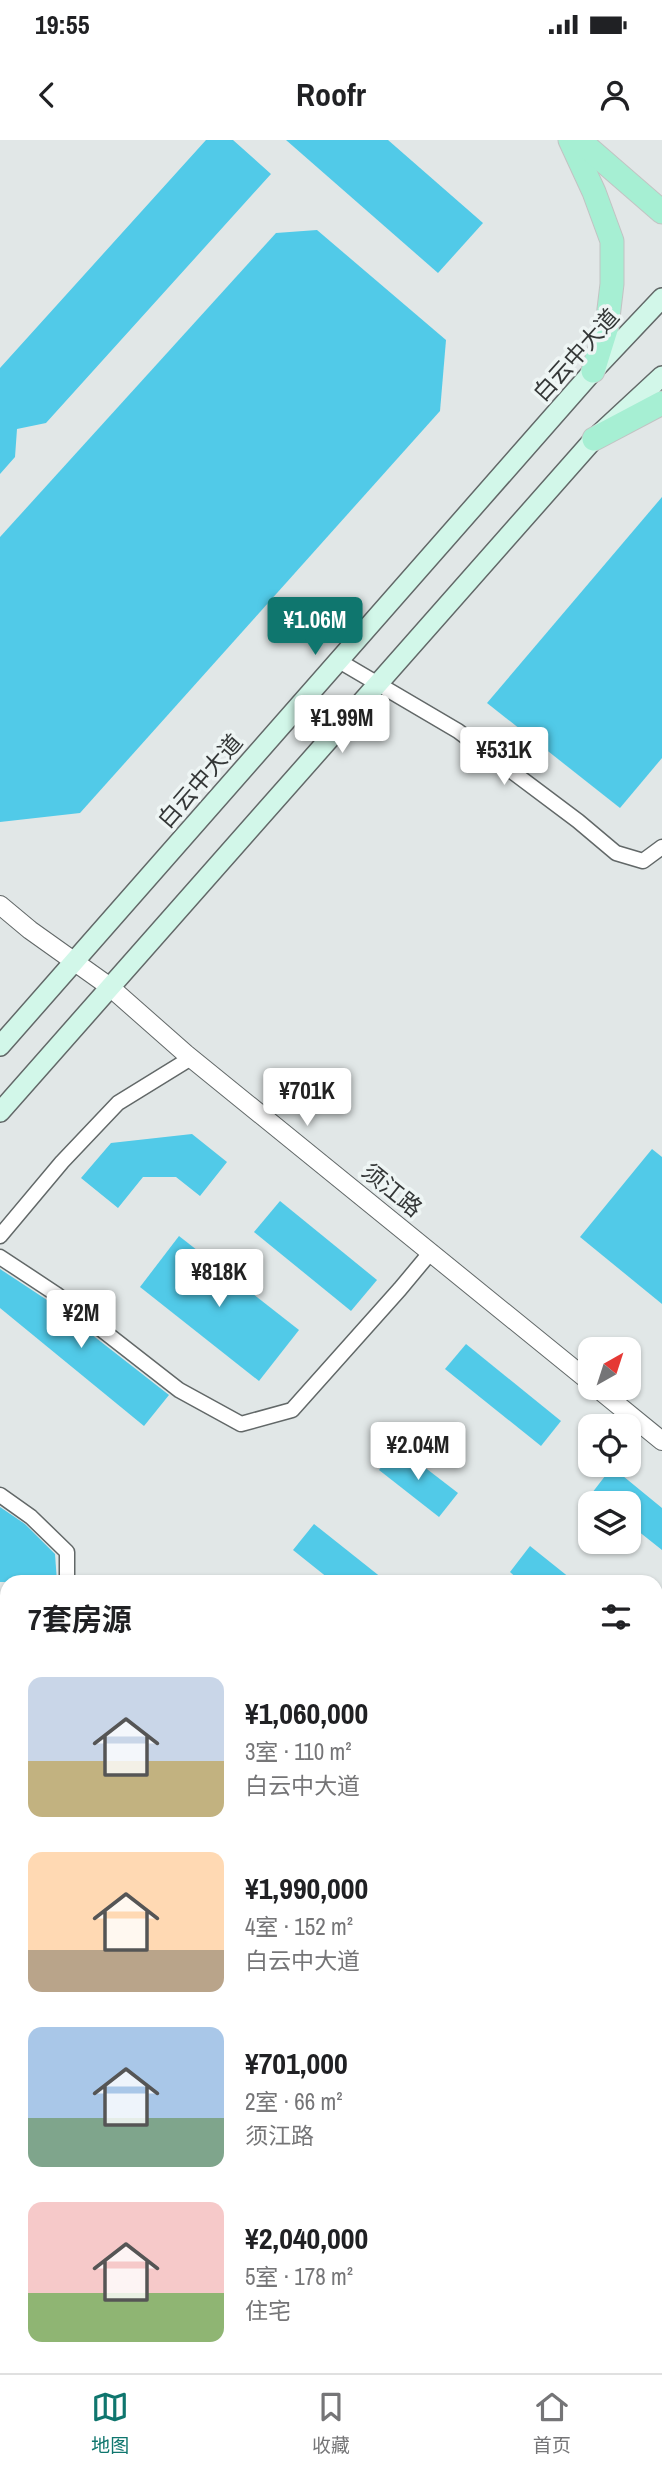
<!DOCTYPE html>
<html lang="zh">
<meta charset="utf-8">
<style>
:root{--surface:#fff;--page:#f6f6f6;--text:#202124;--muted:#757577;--line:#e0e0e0;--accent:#0f766e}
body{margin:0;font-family:"Archivo Narrow","Noto Sans SC",sans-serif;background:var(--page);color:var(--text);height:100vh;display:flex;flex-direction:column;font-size:26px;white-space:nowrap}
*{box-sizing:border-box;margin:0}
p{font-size:23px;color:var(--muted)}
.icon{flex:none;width:38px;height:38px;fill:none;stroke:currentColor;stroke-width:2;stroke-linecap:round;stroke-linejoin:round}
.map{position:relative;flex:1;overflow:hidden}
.panel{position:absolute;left:0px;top:1435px;width:663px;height:798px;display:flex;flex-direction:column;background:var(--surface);border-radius:21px 21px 0 0;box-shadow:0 2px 5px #0004}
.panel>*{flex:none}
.needle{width:46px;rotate:39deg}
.controls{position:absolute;left:578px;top:1197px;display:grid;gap:14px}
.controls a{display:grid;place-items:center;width:63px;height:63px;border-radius:14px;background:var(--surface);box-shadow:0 2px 5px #0004;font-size:35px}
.price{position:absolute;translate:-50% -60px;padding:0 16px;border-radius:7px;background:#fff;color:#222;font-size:23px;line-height:46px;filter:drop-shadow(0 2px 4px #0008)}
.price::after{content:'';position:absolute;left:50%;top:42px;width:21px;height:16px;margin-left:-10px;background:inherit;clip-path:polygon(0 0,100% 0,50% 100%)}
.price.active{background:var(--accent);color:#fff}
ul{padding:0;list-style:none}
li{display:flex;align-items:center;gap:21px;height:175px;padding:0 28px}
li span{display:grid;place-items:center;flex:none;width:196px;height:140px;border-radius:14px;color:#555}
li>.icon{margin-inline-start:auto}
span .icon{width:84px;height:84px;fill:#fffc;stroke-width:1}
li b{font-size:30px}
h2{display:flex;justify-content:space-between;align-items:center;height:84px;padding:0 28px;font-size:30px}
.status{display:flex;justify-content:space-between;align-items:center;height:49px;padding:0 35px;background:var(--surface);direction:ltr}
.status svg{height:19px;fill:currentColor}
header{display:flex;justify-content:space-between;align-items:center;height:91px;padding:0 28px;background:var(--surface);font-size:32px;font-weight:700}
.menu{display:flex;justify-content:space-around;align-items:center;height:98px;border-top:2px solid var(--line);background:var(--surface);font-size:19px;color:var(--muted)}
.menu a{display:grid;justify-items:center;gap:4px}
.menu .active{color:var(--accent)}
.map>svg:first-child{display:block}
.building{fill:#51cae8}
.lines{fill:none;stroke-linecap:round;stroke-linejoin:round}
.minor-casing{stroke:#626868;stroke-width:17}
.tertiary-casing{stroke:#626868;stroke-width:20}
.secondary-casing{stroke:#626868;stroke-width:22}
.primary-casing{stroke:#c2c3c3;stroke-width:25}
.minor{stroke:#fff;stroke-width:14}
.tertiary{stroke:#fff;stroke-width:18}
.secondary{stroke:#d2f7e9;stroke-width:19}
.primary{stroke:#a6efd3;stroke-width:23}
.labels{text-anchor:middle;stroke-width:7;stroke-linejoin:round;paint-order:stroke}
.street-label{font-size:23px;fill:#343737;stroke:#eef5f4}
</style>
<div class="status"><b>19:55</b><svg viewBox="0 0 49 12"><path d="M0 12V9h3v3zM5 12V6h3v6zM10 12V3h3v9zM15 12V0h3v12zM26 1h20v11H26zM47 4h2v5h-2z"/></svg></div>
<header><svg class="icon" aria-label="back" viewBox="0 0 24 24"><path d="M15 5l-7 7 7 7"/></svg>Roofr<svg class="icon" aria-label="person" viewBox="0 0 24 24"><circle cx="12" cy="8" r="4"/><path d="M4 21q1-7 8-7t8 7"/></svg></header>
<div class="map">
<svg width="662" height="2233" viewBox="0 0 662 2233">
<rect width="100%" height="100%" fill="#e1e7e7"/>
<g class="building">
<path d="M206,0h27l38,34 -225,249 -29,6 -2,28 -15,17v-106z"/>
<path d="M286,0h102l95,83 -45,50z"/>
<path d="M317,90l129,110 -6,71 -360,402 -80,9v-285l276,-304z"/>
<path d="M662,357v261l-42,50 -133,-105z"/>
<path d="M192,994l35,28 -27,34 -24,-19h-33l-25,31 -37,-30 30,-35z"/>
<path d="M652,1009l10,8v147l-82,-67z"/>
<path d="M280,1061l97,79 -26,31 -97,-79z"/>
<path d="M179,1096l120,94 -40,51 -119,-94z"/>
<path d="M0,1129l50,33 119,93 -25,31 -144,-118z"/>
<path d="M466,1204l95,77 -20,25 -96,-77z"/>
<path d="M397,1306l61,47 -19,24 -60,-47z"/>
<path d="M612,1327l50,41v42l-34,-27v-20h-24l-12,-10z"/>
<path d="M0,1367l25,17 30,30 2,28h-57z"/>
<path d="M314,1384l73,58h-54l-40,-32z"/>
<path d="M530,1406l45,36h-54l-11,-10z"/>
</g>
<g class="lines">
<defs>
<g id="minor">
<path d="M339,521l119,70 120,90 38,32 27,8 19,-14"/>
<path d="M0,1096l62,-74 56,-59 73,-45"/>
<path d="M0,1117l56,37 123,96 62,34 51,-14 108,-121 30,-36"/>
<path d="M0,1355l31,22 36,35v30"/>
<path d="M0,1562l7,-8"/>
<path d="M0,1851l7,3"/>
<path d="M656,2087l6,-4"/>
<path d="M390,2233l2,-7"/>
</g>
<g id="tertiary">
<path d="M0,765l30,25 80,57 76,67 404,328"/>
<path d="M597,1248l65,53"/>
<path d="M656,1612l6,-7"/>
</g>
<g id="secondary">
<path d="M0,906l593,-675 69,-73"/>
<path d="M0,972l594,-673 68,-63"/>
<path d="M0,1648l7,5"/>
<path d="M0,1700l7,6"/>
<path d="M656,2181l6,5"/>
<path d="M651,2226l9,7"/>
</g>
<g id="primary">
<path d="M570,0l24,52 18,49v43l-5,42 -14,45"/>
<path d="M579,0l83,72"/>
<path d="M594,299l68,-36"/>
</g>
</defs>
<use href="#minor" class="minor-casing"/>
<use href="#tertiary" class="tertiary-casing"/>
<use href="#secondary" class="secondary-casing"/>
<use href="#primary" class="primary-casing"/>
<use href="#minor" class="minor"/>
<use href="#tertiary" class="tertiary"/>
<use href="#secondary" class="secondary"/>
<use href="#primary" class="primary"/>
</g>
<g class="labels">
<g class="street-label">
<text transform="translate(576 215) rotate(-48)" y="8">白云中大道</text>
<text transform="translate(200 641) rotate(-49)" y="8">白云中大道</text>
<text transform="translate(392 1050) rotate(39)" y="8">须江路</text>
</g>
</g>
</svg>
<div class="controls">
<a><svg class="needle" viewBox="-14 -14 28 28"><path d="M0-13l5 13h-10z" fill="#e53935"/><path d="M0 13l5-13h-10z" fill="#757577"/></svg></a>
<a><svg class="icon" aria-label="locate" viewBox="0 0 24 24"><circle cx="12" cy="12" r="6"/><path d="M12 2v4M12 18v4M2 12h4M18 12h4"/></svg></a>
<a><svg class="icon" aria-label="layers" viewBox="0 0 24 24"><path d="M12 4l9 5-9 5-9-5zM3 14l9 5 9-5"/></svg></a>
</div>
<b class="price active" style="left:315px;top:517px">¥1.06M</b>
<b class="price" style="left:342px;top:615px">¥1.99M</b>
<b class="price" style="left:504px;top:647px">¥531K</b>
<b class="price" style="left:307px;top:988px">¥701K</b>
<b class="price" style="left:219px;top:1169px">¥818K</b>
<b class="price" style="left:81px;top:1210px">¥2M</b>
<b class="price" style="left:418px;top:1342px">¥2.04M</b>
<section class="panel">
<h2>7套房源<svg class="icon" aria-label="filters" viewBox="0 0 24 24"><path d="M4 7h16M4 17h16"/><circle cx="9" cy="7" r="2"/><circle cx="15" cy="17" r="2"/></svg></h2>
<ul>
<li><span style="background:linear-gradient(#c9d6e8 60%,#c2b280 0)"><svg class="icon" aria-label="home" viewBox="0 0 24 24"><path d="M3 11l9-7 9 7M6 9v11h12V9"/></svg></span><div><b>¥1,060,000</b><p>3室 · 110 m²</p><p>白云中大道</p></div></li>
<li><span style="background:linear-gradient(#ffd9b3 70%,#b9a48a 0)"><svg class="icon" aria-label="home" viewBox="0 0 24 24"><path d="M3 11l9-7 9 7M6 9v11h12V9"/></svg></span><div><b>¥1,990,000</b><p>4室 · 152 m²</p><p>白云中大道</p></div></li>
<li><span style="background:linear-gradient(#a9c7e8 65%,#7fa58c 0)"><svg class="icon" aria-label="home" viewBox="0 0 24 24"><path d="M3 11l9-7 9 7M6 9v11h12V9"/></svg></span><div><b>¥701,000</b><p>2室 · 66 m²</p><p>须江路</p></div></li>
<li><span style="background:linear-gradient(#f6c9c9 65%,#8fb573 0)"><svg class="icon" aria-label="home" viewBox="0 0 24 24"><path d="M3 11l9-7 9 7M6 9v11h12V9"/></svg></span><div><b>¥2,040,000</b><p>5室 · 178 m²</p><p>住宅</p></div></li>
</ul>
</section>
</div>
<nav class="menu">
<a class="active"><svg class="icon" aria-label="map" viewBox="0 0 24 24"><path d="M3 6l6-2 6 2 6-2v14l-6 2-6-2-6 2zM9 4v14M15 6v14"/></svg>地图</a>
<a><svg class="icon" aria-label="saved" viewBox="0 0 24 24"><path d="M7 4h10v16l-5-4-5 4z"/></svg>收藏</a>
<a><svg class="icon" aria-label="home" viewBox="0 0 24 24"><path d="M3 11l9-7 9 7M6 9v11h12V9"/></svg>首页</a>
</nav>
